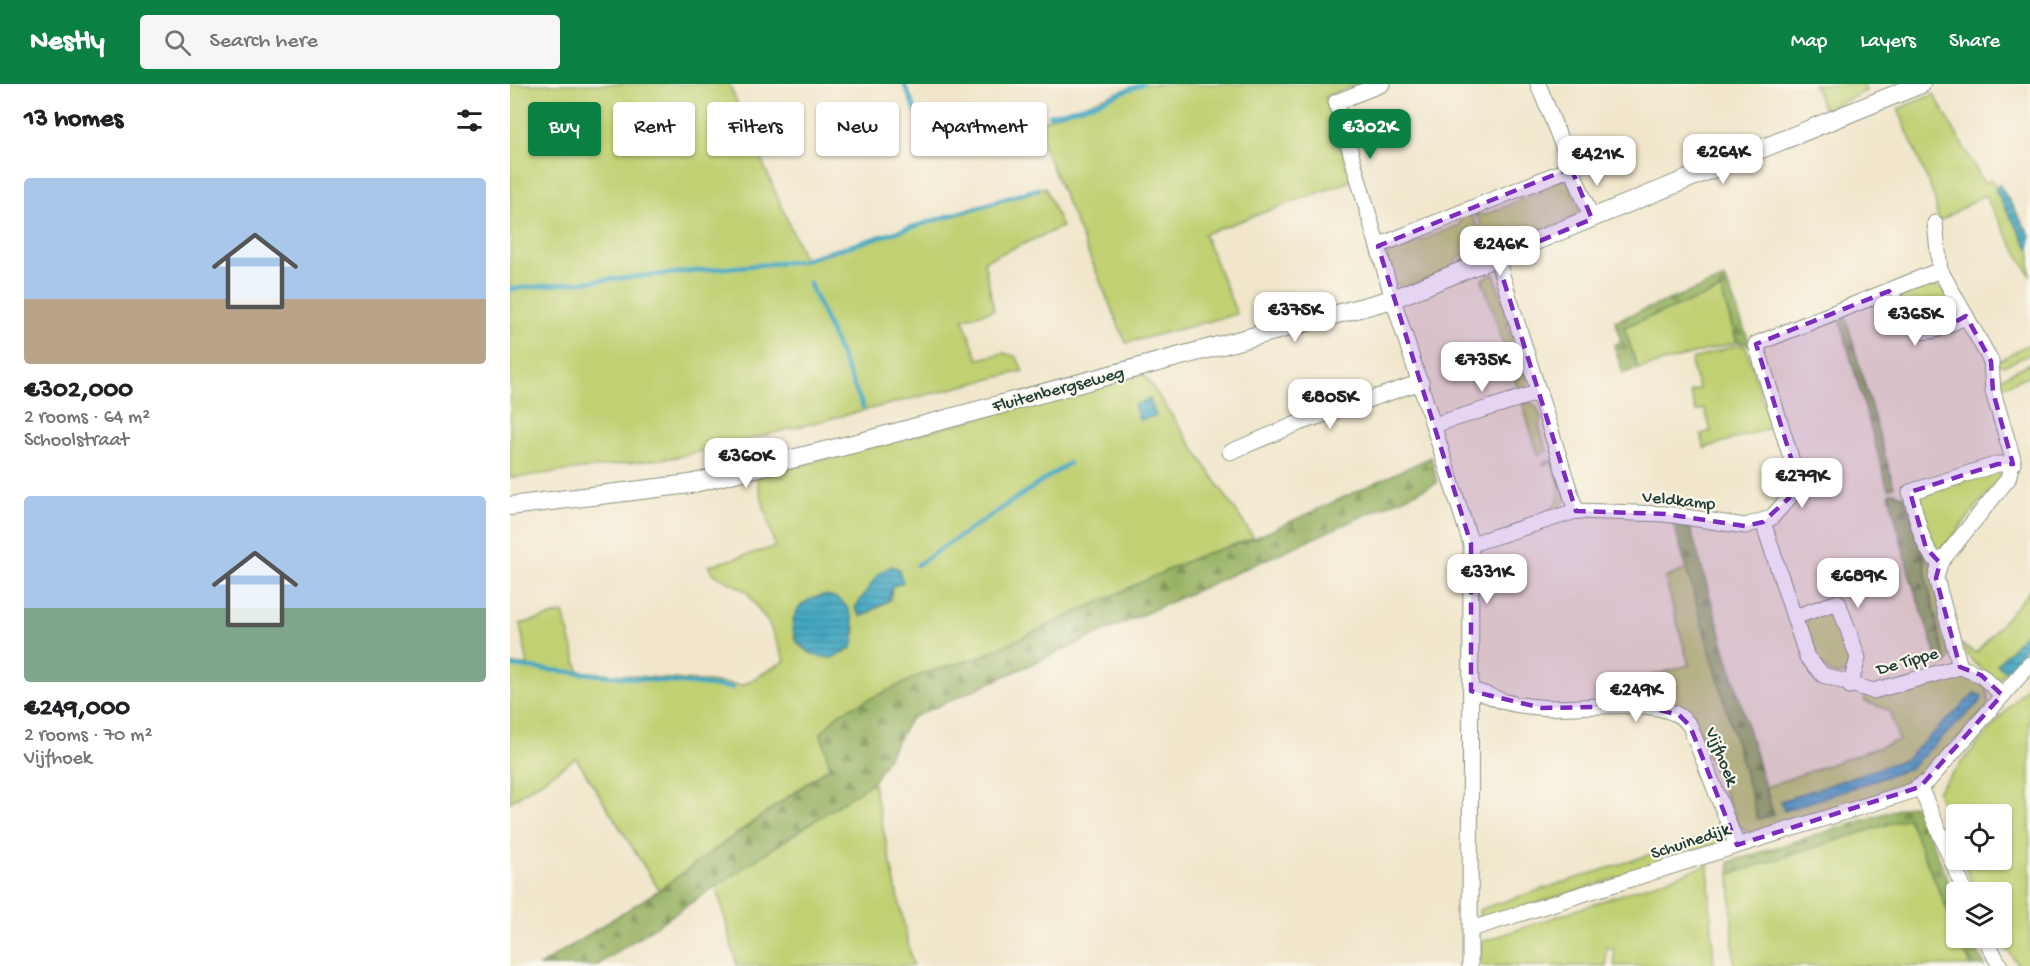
<!DOCTYPE html>
<meta charset="utf-8">
<style>
:root{--surface:#fff;--page:#f6f6f6;--text:#202124;--muted:#757577;--accent:#0b8043}
body{margin:0;font-family:"Gochi Hand",sans-serif;background:var(--page);color:var(--text);height:100vh;display:flex;flex-direction:column;font-size:22px;white-space:nowrap}
*{box-sizing:border-box;margin:0}
p{font-size:20px;color:var(--muted)}
.icon{flex:none;width:33px;height:33px;fill:none;stroke:currentColor;stroke-width:2;stroke-linecap:round;stroke-linejoin:round}
.map{position:relative;flex:1;overflow:hidden}
.panel{display:flex;flex-direction:column;background:var(--surface);width:510px}
.panel>*{flex:none}
.banner{position:absolute;left:18px;top:18px;width:570px;height:54px;display:flex;gap:12px}
.buttons{position:absolute;left:1436px;top:720px;display:grid;gap:12px}
.buttons a{display:grid;place-items:center;width:66px;height:66px;border-radius:6px;background:var(--surface);box-shadow:0 2px 4px #0004;font-size:30px}
.price{position:absolute;translate:-50% -51px;padding:0 14px;border-radius:12px;background:#fff;color:#222;font-size:20px;line-height:39px;filter:drop-shadow(0 2px 3px #0008)}
.price::after{content:'';position:absolute;left:50%;top:36px;width:18px;height:14px;margin-left:-9px;background:inherit;clip-path:polygon(0 0,100% 0,50% 100%)}
.price.active{background:var(--accent);color:#fff}
ul{padding:0;list-style:none}
li{display:grid;align-content:center;gap:12px;height:318px;padding:0 24px}
li span{display:grid;place-items:center;height:186px;border-radius:6px;color:#555}
li>.icon{margin-inline-start:auto}
span .icon{width:108px;height:108px;fill:#fffc;stroke-width:1}
li b{font-size:26px}
h2{display:flex;justify-content:space-between;align-items:center;height:72px;padding:0 24px;font-size:26px}
.tag{padding:0 21px;border-radius:6px;background:var(--surface);box-shadow:0 2px 4px #0004;font-size:21px;line-height:54px}
.tag.active{background:var(--accent);color:#fff}
header{display:flex;align-items:center;gap:36px;box-sizing:border-box;height:84px;padding:0 30px;background:var(--accent);color:#fff}
header strong{font-size:28px}
nav{display:flex;gap:33px;margin-inline-start:auto;font-size:21px}
.search{width:420px;height:54px;background:var(--page);display:flex;align-items:center;gap:15px;box-sizing:border-box;padding:0 21px;border-radius:6px;color:var(--muted);font-size:22px}
main{display:flex;flex:1;min-height:0}
.map>svg:first-child{display:block}
.green{fill:#c0d072;stroke:#708653;stroke-width:1.5;fill-rule:evenodd}
.forest{fill:url(#forest-firs);stroke:#5c784c;stroke-width:1.5}
.water{fill:url(#water-rules);stroke:#30727b;stroke-width:1.5}
.lines{fill:none;stroke-linecap:round;stroke-linejoin:round}
.stream{stroke:#42a7c2;stroke-width:4.5}
.minor-casing{stroke:#889280;stroke-width:17}
.tertiary-casing{stroke:#889280;stroke-width:20}
.minor{stroke:#fff;stroke-width:15}
.tertiary{stroke:#fff;stroke-width:18}
.marked{fill:#7b2cbf;fill-opacity:0.2;stroke:#7b2cbf;stroke-width:4.5;stroke-dasharray:12 8;stroke-linejoin:round}
.labels{text-anchor:middle;stroke-width:4.5;stroke-linejoin:round;paint-order:stroke}
.street-label{font-size:18px;fill:#1f3d34;stroke:#fbf7ec}
</style>
<header>
<strong>Nestly</strong>
<div class="search"><svg class="icon" aria-label="search" viewBox="0 0 24 24"><circle cx="10" cy="10" r="6"/><path d="M15 15l6 6"/></svg>Search here</div>
<nav><a>Map</a><a>Layers</a><a>Share</a></nav>
</header>
<main>
<section class="panel">
<h2>13 homes<svg class="icon" aria-label="filters" viewBox="0 0 24 24"><path d="M4 7h16M4 17h16"/><circle cx="9" cy="7" r="2"/><circle cx="15" cy="17" r="2"/></svg></h2>
<ul>
<li><span style="background:linear-gradient(#a9c7e8 65%,#b9a48a 0)"><svg class="icon" aria-label="home" viewBox="0 0 24 24"><path d="M3 11l9-7 9 7M6 9v11h12V9"/></svg></span><div><b>€302,000</b><p>2 rooms · 64 m²</p><p>Schoolstraat</p></div></li>
<li><span style="background:linear-gradient(#a9c7e8 60%,#7fa58c 0)"><svg class="icon" aria-label="home" viewBox="0 0 24 24"><path d="M3 11l9-7 9 7M6 9v11h12V9"/></svg></span><div><b>€249,000</b><p>2 rooms · 70 m²</p><p>Vijfhoek</p></div></li>
</ul>
</section>
<div class="map">
<svg width="1520" height="882" viewBox="0 0 1520 882">
<defs>
<pattern id="forest-firs" width="22" height="20" patternUnits="userSpaceOnUse" patternTransform="scale(1.5)"><rect width="22" height="20" fill="#98b264"/><path d="M5 1l3.5 6h-7zM16 11l3.5 6h-7z" fill="#7b9253"/></pattern>
<pattern id="water-rules" width="6" height="5" patternUnits="userSpaceOnUse" patternTransform="scale(1.5)"><rect width="6" height="5" fill="#42a7c2"/><path d="M0 2.5h6" fill="none" stroke="#37899e"/></pattern>
</defs>
<rect width="100%" height="100%" fill="#fbf7ec"/>
<filter id="ink" filterUnits="userSpaceOnUse"><feTurbulence type="fractalNoise" baseFrequency=".0167" numOctaves="2"/><feDisplacementMap in="SourceGraphic" scale="12" xChannelSelector="R" yChannelSelector="G"/><feConvolveMatrix kernelMatrix="1 2 1 2 8 2 1 2 1" color-interpolation-filters="sRGB"/></filter>
<filter id="wash" filterUnits="userSpaceOnUse"><feTurbulence type="fractalNoise" baseFrequency=".008" numOctaves="4" result="noise"/><feDisplacementMap in="SourceGraphic" scale="24" xChannelSelector="R" yChannelSelector="G"/><feGaussianBlur stdDeviation="1.35" result="paint"/><feColorMatrix in="noise" values="0 0 0 0 0 0 0 0 0 0 0 0 0 0 0 0 0 1.4 0 .05"/><feComposite in="paint" operator="in"/></filter>
<g filter="url(#wash)">
<rect width="100%" height="100%" fill="#f1e6cb"/>
<g class="green">
<path d="M0,0h219l76,177 240,-74 17,40 -78,34 10,49 -31,9 15,40 26,-6 13,4 6,14 -346,86 -167,21z"/>
<path d="M629,0h220l-34,13 26,84 -147,53 33,80 -111,29 -92,-219z"/>
<path d="M1303,0h50l3,7 -42,19z"/>
<path d="M1424,10l50,89 8,-4 4,11 34,60v25l-46,-80 -46,27 -3,-23 -37,-90z"/>
<path d="M1051,95l8,1 11,34 -63,30 -3,-7 -24,3 -3,-7 -6,-2 -1,-10 -7,-8 11,2 56,-23 4,-7z"/>
<path d="M960,130l6,9 2,9 -6,5 1,9 -18,15 2,7 -53,20 -9,-5c-7,-20 -17,-30 5,-42l8,5 51,-21 2,-7z"/>
<path d="M1002,157l2,4 -54,22 -1,-5 17,-13 6,1 8,-7z"/>
<path d="M984,190l17,49 -4,2 11,36 6,3 4,14 -1,8 -8,6 -37,-113z"/>
<path d="M1415,199l18,6 13,25 -32,14 -25,-30 1,-5z"/>
<path d="M1211,206l16,52 -99,27 -14,-42z"/>
<path d="M1520,259v11l-26,12 -6,-2 -2,-4h5z"/>
<path d="M1227,261l9,1 25,82 -67,20 -3,-14 10,-3 -6,-22 -9,2 -6,-19 9,-3 -8,-26 2,-4z"/>
<path d="M1520,279v12l-33,14 2,-10z"/>
<path d="M634,290l110,164 -58,19 -216,100 -55,16 -104,60 9,33 -171,124 -83,-132 -66,44v-138l18,1 -8,-41 43,-11 16,58 164,14 42,-24 -16,-37 -23,-33 -31,-16 -7,-9 67,-19 -19,-70zM388,484l5,14 -11,5 -1,12 -27,17 -9,-8c14,-21 19,-30 43,-40zM314,511c18,10 28,17 32,38l-11,20c-17,7 -42,4 -51,-16z"/>
<path d="M1020,318l6,4 6,14 -3,6 8,25 -9,3 -16,-51z"/>
<path d="M1040,376l6,2 10,36 -7,12 -8,4 -2,-4c18,-10 7,-32 3,-47l-10,1z"/>
<path d="M1487,386l4,7 -62,76 -5,-1 -16,-55z"/>
<path d="M1413,467l8,13 19,94 -4,5 -19,-82z"/>
<path d="M1177,485l71,250 15,-4 -7,-28 133,-47 -10,-30 -25,-9 2,-6c28,-7 128,-47 122,11l-70,76 -163,54 -17,-11 -44,-102 -51,-25 -2,-19 48,-14 -24,-87zM1465,609l7,3 -73,73 -125,42 -3,-10 125,-42z"/>
<path d="M1520,506v38l-32,36 8,7 -9,10 -25,-20 -11,-17 15,9z"/>
<path d="M1320,527l6,3 16,44 -6,16 -12,1 -21,-17 -10,-32 4,-8z"/>
<path d="M1520,599v283h-11l-20,-28 2,-46h-25l-14,-32h39v-46h-45v27l-19,-50z"/>
<path d="M363,698l40,184h-176l-21,-82z"/>
<path d="M1398,734l48,112v8h3l12,28h-237l-4,-92z"/>
<path d="M1216,746l-2,10 -7,6 -226,72h-12v-8l8,-3z"/>
<path d="M1198,781l6,101h-99l-1,-17 -8,-1v18h-126l1,-24z"/>
</g>
<g class="forest">
<path d="M1215,194l25,66 -13,-2 -16,-52 -97,37 14,42 -15,4 -9,-28 7,-3 -6,-21z"/>
<path d="M1335,231l49,172 -6,2 -49,-172z"/>
<path d="M921,373l6,26 -526,235 -38,64 -277,184h-57l120,-76 171,-123 -9,-34 18,-20 86,-40 55,-16 216,-100 59,-19z"/>
<path d="M1384,408l10,4 19,55 4,30 19,82 -6,2 -29,-85 -22,-87z"/>
<path d="M1163,437l16,3 84,291 -15,4z"/>
<path d="M1401,721l7,2 38,93v30l-48,-112 -178,56 -1,-12z"/>
<path d="M1449,854h12l14,28h-14z"/>
</g>
<g class="water">
<path d="M1489,100l31,51v15l-35,-60z"/>
<path d="M640,315l6,17 -17,4 -5,-15z"/>
<path d="M381,482l7,2 5,14 -11,5 -4,14 -27,16 -6,-9 23,-34z"/>
<path d="M313,511c27,0 36,32 29,53l-20,10c-45,-1 -56,-53 -9,-63z"/>
<path d="M1520,544v15l-24,28 -9,-6z"/>
<path d="M1465,609l7,3 -1,5 -72,68 -125,42 -3,-10 125,-42z"/>
</g>
<g class="lines">
<g class="stream">
<path d="M394,0l22,50"/>
<path d="M539,31l44,-11 49,-20"/>
<path d="M299,198l54,125"/>
<path d="M0,205l290,-28 238,-72"/>
<path d="M407,481l152,-102"/>
<path d="M0,582l223,22"/>
</g>
</g>
</g>
<g filter="url(#ink)">
<g class="lines">
<defs>
<g id="minor">
<path d="M872,0l-46,18 57,197 78,245 -1,422"/>
<path d="M1028,0l54,135"/>
<path d="M1425,139l5,47 51,91 2,31 20,67 -5,20 -68,84 -4,15 24,89"/>
<path d="M868,162l193,-78"/>
<path d="M987,175l79,252"/>
<path d="M1379,207c28,44 27,52 77,25"/>
<path d="M924,341l106,-33"/>
<path d="M720,368l69,-29 122,-41"/>
<path d="M1253,438l44,135 16,18 50,16 87,-24 21,8 21,20"/>
<path d="M961,460l105,-33 89,3 80,12 26,-8 18,-20 6,-27 -39,-127 184,-74"/>
<path d="M1430,479c-20,-13 -23,-49 -30,-71l88,-28h15"/>
<path d="M1284,533l44,-15 20,56 -8,28"/>
<path d="M961,607c11,0 24,8 35,11 10,3 22,4 32,5 39,5 129,-16 152,19l47,119"/>
<path d="M1410,703l45,105"/>
<path d="M961,845l441,-138 17,-11 101,-116"/>
<path d="M1475,854l15,28"/>
</g>
<path id="tertiary" d="M0,422l180,-22 171,-42 532,-143 528,-215"/>
</defs>
<use href="#minor" class="minor-casing"/>
<use href="#tertiary" class="tertiary-casing"/>
<use href="#minor" class="minor"/>
<use href="#tertiary" class="tertiary"/>
</g>
</g>
<path class="marked" d="M1061,84l21,51 -95,40 79,252 89,3 80,12 18,-4 26,-24 6,-27 -39,-127 133,-53 31,41 18,-1 28,-15 25,45 2,31 20,72h-15l-88,28 16,56 14,15 -4,15 24,89 21,8 21,20 -82,92 -183,58 -47,-119 -11,-11 -35,-9 -102,2 -71,-17v-147l-93,-298z"/>
<g class="labels">
<g class="street-label">
<text transform="translate(548 304) rotate(-15)" y="6">Fluitenbergseweg</text>
<text transform="translate(1169 415) rotate(6)" y="6">Veldkamp</text>
<text transform="translate(1397 576) rotate(-16)" y="6">De Tippe</text>
<text transform="translate(1213 672) rotate(68)" y="6">Vijfhoek</text>
<text transform="translate(1180 756) rotate(-18)" y="6">Schuinedijk</text>
</g>
</g>
</svg>
<div class="buttons">
<a><svg class="icon" aria-label="locate" viewBox="0 0 24 24"><circle cx="12" cy="12" r="6"/><path d="M12 2v4M12 18v4M2 12h4M18 12h4"/></svg></a>
<a><svg class="icon" aria-label="layers" viewBox="0 0 24 24"><path d="M12 4l9 5-9 5-9-5zM3 14l9 5 9-5"/></svg></a>
</div>
<b class="price active" style="left:860px;top:76px">€302K</b>
<b class="price" style="left:1213px;top:101px">€264K</b>
<b class="price" style="left:1087px;top:103px">€421K</b>
<b class="price" style="left:990px;top:193px">€246K</b>
<b class="price" style="left:785px;top:259px">€375K</b>
<b class="price" style="left:1405px;top:263px">€365K</b>
<b class="price" style="left:972px;top:309px">€735K</b>
<b class="price" style="left:820px;top:346px">€805K</b>
<b class="price" style="left:236px;top:405px">€360K</b>
<b class="price" style="left:1292px;top:425px">€279K</b>
<b class="price" style="left:977px;top:521px">€331K</b>
<b class="price" style="left:1348px;top:525px">€689K</b>
<b class="price" style="left:1126px;top:639px">€249K</b>
<div class="banner">
<a class="tag active">Buy</a>
<a class="tag">Rent</a>
<a class="tag">Filters</a>
<a class="tag">New</a>
<a class="tag">Apartment</a>
</div>
</div>
</main>
